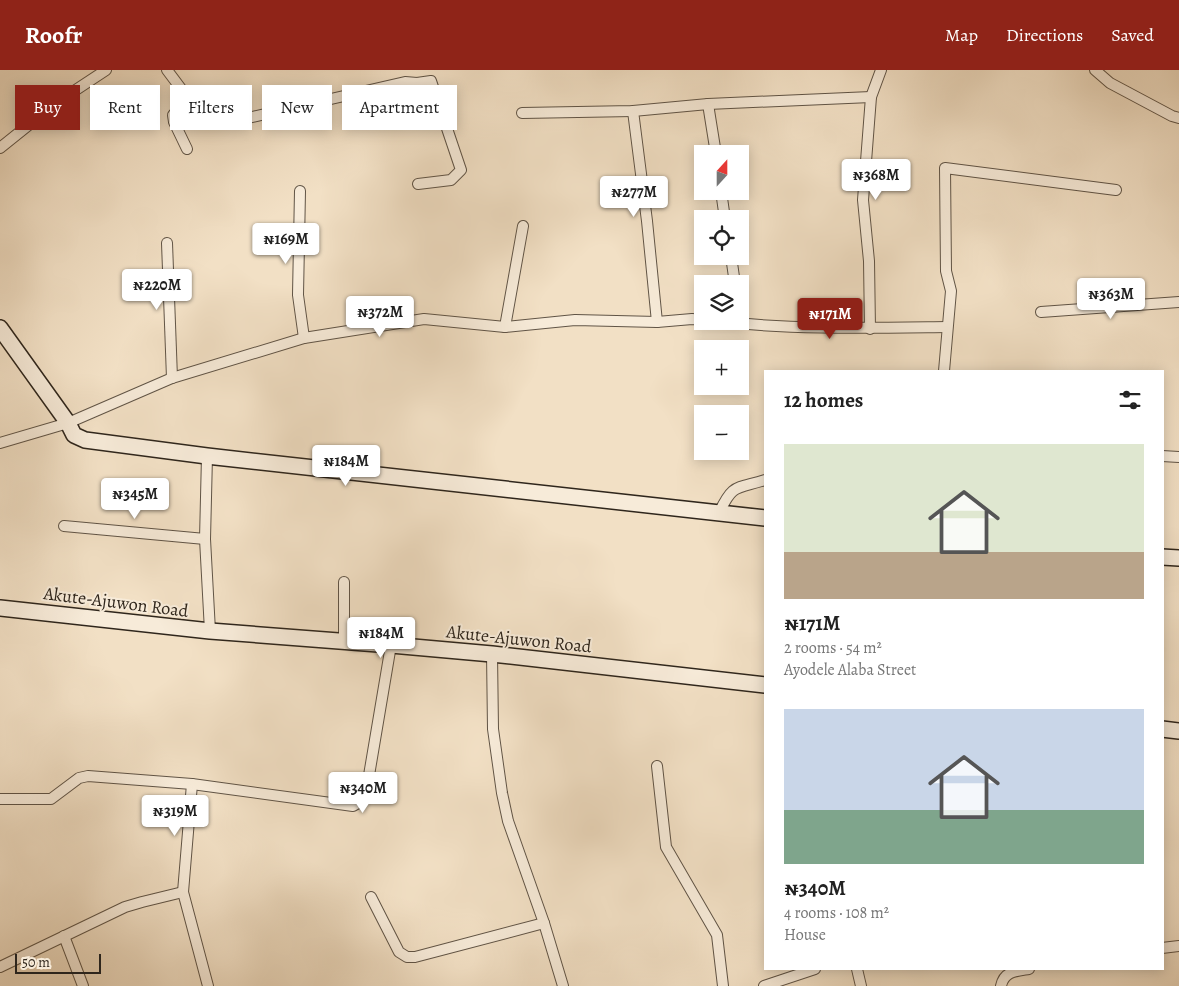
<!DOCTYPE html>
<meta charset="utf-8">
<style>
:root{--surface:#fff;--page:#f6f6f6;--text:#222;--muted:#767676;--accent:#8f2418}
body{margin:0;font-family:Alegreya,serif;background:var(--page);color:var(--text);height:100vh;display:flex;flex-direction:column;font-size:19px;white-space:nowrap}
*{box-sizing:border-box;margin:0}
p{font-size:16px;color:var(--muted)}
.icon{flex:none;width:28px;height:28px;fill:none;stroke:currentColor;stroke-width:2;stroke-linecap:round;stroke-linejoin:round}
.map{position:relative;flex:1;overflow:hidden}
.sheet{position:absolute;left:764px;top:300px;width:400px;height:600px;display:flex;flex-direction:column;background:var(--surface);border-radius:0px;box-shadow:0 2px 12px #0003}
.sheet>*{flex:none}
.guide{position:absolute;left:15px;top:15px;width:475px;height:45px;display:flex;gap:10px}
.needle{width:32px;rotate:21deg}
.controls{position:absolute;left:694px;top:75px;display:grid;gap:10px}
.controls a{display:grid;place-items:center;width:55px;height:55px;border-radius:0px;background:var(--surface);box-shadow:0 2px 12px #0003;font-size:25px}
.scale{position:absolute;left:15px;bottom:12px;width:86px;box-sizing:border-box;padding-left:5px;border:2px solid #2f261c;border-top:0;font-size:14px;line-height:18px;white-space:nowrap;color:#2f261c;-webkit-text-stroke:4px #f7ebd9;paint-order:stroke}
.price{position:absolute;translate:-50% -42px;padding:0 11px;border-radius:5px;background:#fff;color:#222;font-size:16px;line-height:32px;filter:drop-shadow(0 1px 2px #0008)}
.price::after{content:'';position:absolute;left:50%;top:30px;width:15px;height:11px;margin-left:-8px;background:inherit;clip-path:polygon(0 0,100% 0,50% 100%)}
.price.on{background:var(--accent);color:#fff}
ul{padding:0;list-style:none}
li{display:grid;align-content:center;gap:10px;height:265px;padding:0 20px}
li span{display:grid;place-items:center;height:155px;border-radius:0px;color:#555}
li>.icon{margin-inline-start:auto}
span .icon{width:90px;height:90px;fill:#fffc;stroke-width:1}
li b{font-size:21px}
h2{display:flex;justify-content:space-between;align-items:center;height:60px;padding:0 20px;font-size:21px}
.chip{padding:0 18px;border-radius:0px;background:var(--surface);box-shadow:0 2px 12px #0003;font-size:18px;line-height:45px}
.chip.on{background:var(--accent);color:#fff}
header{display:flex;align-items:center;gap:30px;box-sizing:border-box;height:70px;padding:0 25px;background:var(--accent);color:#fff}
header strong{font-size:24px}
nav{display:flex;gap:28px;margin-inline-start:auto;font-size:18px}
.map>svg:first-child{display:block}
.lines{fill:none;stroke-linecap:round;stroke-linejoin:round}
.street-casing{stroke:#605446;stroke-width:12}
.secondary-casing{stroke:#2f261c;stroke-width:18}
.street{stroke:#f7ebd9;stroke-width:10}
.secondary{stroke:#f7ebd9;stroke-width:15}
.labels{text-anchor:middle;stroke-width:4;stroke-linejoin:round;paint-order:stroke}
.street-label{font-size:18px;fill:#2f261c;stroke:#f7ebd9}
</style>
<header>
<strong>Roofr</strong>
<nav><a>Map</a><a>Directions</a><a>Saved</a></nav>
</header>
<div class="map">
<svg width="1179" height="916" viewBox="0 0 1179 916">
<rect width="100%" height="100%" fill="#f2e0c5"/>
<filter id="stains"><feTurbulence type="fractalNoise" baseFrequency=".004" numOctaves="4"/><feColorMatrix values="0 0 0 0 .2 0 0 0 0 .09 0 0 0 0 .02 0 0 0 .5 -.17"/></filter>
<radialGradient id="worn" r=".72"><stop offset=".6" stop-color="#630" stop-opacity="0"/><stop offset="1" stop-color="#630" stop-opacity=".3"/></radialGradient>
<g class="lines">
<defs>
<g id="street">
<path d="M167,0l21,28 20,6 13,17 5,2 179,-41 12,1 14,-2 30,89 -10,10 -33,4"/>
<path d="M1095,0l15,13 62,33 7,2"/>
<path d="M708,34l8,50"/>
<path d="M633,41l14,110 10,101"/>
<path d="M522,43l111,-2 75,-7 163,-7"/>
<path d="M0,78l56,-45 50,-33"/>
<path d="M187,79l-13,-27 -1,-7 15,-17"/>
<path d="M300,121l-2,104 6,43"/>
<path d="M721,121l4,28"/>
<path d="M167,173l5,135"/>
<path d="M731,186l4,28"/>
<path d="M1041,242l138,-10"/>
<path d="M716,251c76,9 154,7 231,6"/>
<path d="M505,257l18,-101"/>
<path d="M870,259l-1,-68 -6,-61 8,-103 10,-27"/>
<path d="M944,301l7,-80 -5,-20 -1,-103 171,22"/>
<path d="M0,373l68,-20 104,-45 132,-40 120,-19 81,8 70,-7 82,2 35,-3 10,1"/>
<path d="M207,386l-2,83 5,92"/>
<path d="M1162,386l17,1"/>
<path d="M719,443c14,-30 17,-24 46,-33"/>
<path d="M64,456l141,13"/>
<path d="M344,572v-60"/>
<path d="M492,584l1,75 9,64 6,28 36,102 19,63"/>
<path d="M657,696l9,81 51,88 6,51"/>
<path d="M192,714l-9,108 25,94"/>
<path d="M0,729h51l28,-21 9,-2 104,8 161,22 12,-7 26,-154"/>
<path d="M371,827l28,55 8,5h8l129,-34"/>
<path d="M64,866l19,50"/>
<path d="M1162,878l17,-2"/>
<path d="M0,897l125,-60 17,-5 41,-10"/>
<path d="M857,899l4,17"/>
<path d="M764,916l51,-17"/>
<path d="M1001,916c3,-15 15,-15 28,-17"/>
</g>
<g id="secondary">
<path d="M0,258l68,95 6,12 11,5 122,16 558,62"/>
<path d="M1162,487l17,1"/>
<path d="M0,538l210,23 181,14 101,9 273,31"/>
<path d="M1162,659l17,2"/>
</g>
</defs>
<use href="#street" class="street-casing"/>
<use href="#secondary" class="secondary-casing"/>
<use href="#street" class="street"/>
<use href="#secondary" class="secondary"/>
</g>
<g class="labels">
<g class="street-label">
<text transform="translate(116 532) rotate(7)" y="6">Akute-Ajuwon Road</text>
<text transform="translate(519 569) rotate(6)" y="6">Akute-Ajuwon Road</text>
</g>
</g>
<rect width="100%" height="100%" filter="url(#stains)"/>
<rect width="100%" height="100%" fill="url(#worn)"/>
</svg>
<div class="controls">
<a><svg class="needle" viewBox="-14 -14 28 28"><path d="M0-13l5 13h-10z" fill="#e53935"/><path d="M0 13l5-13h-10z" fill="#767676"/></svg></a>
<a><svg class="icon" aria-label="locate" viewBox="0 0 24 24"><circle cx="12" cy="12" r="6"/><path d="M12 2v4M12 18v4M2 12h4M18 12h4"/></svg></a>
<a><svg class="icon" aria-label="layers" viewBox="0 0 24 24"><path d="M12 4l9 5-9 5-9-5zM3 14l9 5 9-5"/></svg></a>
<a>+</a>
<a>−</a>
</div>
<div class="scale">50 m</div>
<b class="price" style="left:876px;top:131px">₦368M</b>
<b class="price" style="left:634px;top:148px">₦277M</b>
<b class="price" style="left:286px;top:195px">₦169M</b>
<b class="price" style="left:157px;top:241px">₦220M</b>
<b class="price" style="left:1111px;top:250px">₦363M</b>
<b class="price" style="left:380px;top:268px">₦372M</b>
<b class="price on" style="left:830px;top:270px">₦171M</b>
<b class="price" style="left:346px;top:417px">₦184M</b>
<b class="price" style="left:135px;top:450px">₦345M</b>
<b class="price" style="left:381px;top:589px">₦184M</b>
<b class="price" style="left:363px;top:744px">₦340M</b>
<b class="price" style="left:175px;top:767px">₦319M</b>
<div class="guide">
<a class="chip on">Buy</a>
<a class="chip">Rent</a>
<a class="chip">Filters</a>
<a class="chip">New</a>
<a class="chip">Apartment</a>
</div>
<section class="sheet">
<h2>12 homes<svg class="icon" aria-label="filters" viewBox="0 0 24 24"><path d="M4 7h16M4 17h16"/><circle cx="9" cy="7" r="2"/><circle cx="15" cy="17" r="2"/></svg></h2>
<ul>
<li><span style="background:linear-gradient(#dfe7d0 70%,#b9a48a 0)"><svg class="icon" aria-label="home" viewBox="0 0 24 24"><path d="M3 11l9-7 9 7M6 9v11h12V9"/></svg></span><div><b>₦171M</b><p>2 rooms · 54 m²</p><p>Ayodele Alaba Street</p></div></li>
<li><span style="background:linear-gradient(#c9d6e8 65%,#7fa58c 0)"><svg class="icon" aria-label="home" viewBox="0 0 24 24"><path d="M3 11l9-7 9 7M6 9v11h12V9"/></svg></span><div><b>₦340M</b><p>4 rooms · 108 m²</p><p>House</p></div></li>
</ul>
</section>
</div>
